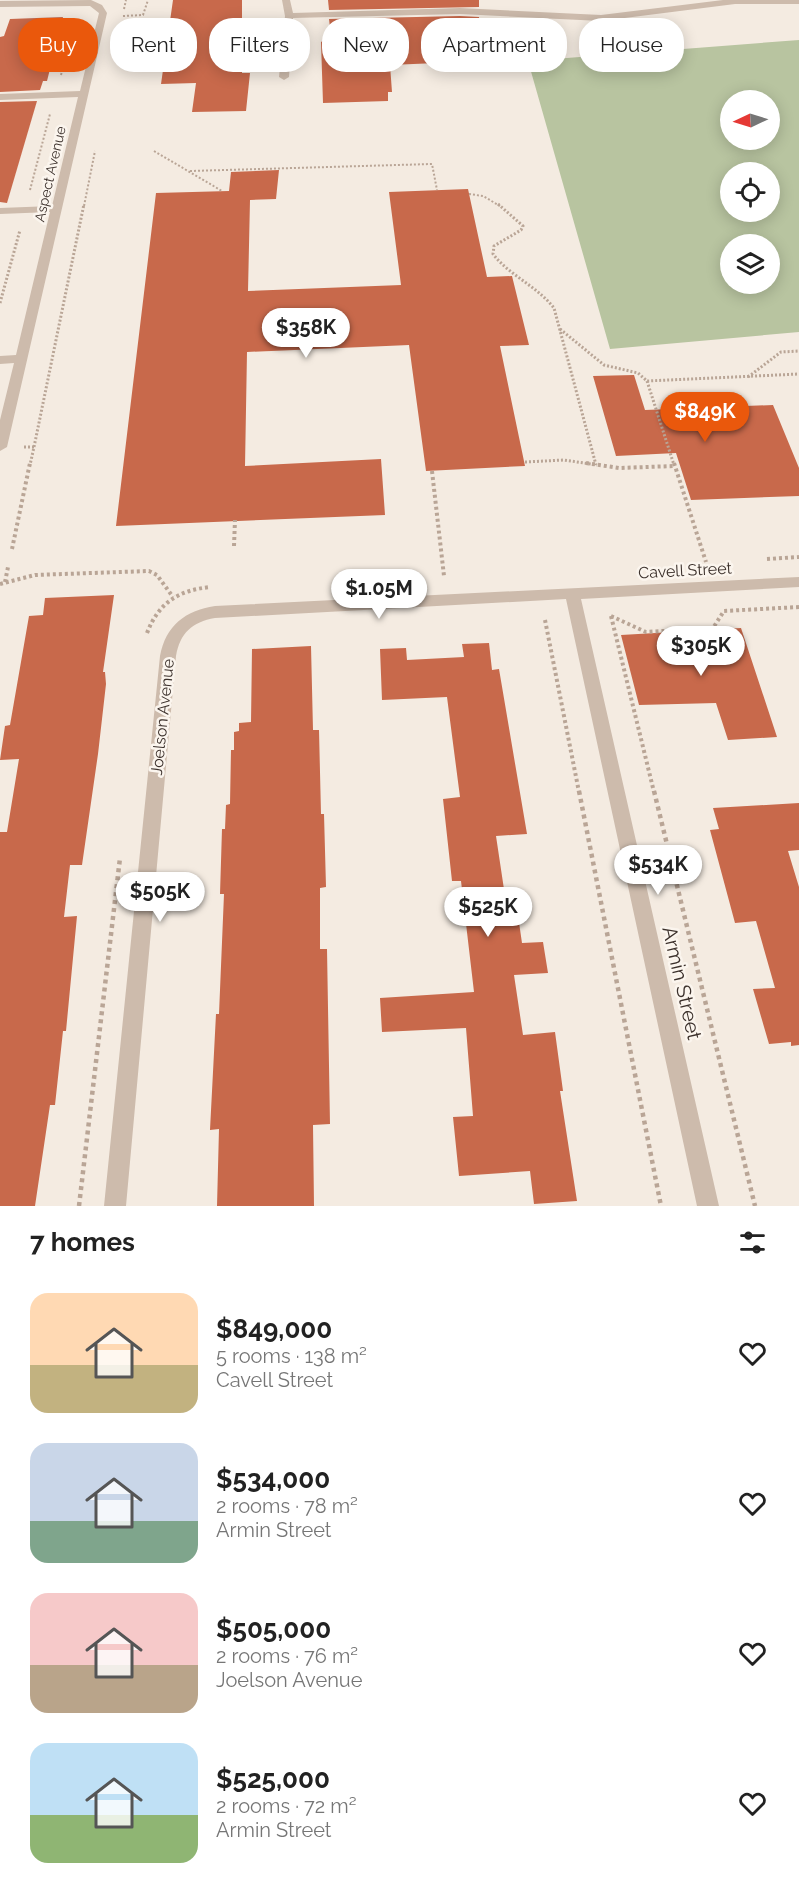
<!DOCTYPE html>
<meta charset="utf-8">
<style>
:root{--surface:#fff;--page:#f6f6f6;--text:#222;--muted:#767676;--accent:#ea580c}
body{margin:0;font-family:Raleway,sans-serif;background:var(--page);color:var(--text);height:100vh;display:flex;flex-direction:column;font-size:22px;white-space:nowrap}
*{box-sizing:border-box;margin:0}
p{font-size:20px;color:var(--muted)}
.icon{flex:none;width:33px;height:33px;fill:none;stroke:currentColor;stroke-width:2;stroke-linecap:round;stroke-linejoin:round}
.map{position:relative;height:1206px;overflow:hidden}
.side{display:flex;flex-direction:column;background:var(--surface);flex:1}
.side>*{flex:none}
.top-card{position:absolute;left:18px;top:18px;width:764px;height:54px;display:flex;gap:12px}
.needle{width:39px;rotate:266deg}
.fabs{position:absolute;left:720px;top:90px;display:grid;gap:12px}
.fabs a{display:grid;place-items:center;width:60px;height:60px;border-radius:50%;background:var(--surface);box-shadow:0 3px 15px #0003;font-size:30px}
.price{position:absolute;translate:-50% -51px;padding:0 14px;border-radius:21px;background:#fff;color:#222;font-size:20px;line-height:39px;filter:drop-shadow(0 2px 3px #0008)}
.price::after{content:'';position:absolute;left:50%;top:36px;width:18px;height:14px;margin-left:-9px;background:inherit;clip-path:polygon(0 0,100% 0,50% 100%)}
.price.selected{background:var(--accent);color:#fff}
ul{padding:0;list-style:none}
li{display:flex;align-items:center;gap:18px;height:150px;padding:0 30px}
li span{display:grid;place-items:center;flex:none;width:168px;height:120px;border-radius:18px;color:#555}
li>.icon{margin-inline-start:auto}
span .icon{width:72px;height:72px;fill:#fffc;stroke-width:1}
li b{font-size:26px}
h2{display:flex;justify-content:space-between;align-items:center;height:72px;padding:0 30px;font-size:26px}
.tag{padding:0 21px;border-radius:24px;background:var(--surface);box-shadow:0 3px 15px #0003;font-size:21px;line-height:54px}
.tag.selected{background:var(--accent);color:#fff}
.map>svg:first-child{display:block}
.green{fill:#b8c4a0;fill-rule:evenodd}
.building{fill:#c8694b}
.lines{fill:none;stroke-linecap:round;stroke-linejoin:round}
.path-far3{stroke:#b9a596;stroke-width:2;stroke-dasharray:2 2;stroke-linecap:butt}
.path-far2{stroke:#b9a596;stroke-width:3;stroke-dasharray:2 2;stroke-linecap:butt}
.path-far1{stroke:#b9a596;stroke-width:4;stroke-dasharray:3 3;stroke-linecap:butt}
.path{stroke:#b9a596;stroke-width:4.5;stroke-dasharray:4 4;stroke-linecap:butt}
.minor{fill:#cdbbac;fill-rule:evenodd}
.labels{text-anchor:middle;stroke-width:5;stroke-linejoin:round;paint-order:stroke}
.far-street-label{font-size:14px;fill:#3b302b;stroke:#fbf5ee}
.street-label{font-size:16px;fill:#3b302b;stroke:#fbf5ee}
.near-street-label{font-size:20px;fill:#3b302b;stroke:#fbf5ee}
</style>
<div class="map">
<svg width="799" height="1206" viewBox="0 0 799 1206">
<rect width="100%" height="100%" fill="#f4ebe1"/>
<path class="green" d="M799,40v292l-189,17 -82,-288zM730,100h40v40h-40zM730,172h40v40h-40zM730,244h40v40h-40z"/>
<g class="building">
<path d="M173,0h69v73h8l-4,38 -54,1 4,-29 -35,1z"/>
<path d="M328,0h151v7l-150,3z"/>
<path d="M460,16l19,1 1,16h6l12,33 -60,2 -1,-5 -47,2 2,27h-4v9l-65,2 -2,-61 10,-6 -2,-17z"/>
<path d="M63,17l-16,64h-4l-3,9 -40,2v-55l4,-1 6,-17z"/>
<path d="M37,101l-30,102 -7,-1v-100z"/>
<path d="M279,170l-3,29 -26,1 -2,91 153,-6 -12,-93 79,-3 19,88 25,-1 17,69 -29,1 25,120 -99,5 -17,-126 -162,7 -2,114 136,-7 4,56 -269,11 40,-333 73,-2 2,-19z"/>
<path d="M634,375l11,35 128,-5 26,63v28l-108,4 -15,-47 -60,3 -23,-80z"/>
<path d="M114,595l-11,77h2l1,12 -8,70 -16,111h-12l-6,52 13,-1 -11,115h-3l-8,74h-5l-15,101h-35v-374h7l12,-73 -19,1 5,-34 5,-1 19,-109 14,-1 2,-17z"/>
<path d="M741,628l36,109 -49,3 -12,-37 -77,2 -18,-70z"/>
<path d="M489,643l3,27 7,-1 28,165 -31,2 9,60 10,-1 7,48 21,-1 5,31 -34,2 9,60 32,-3 8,59h-3l17,110 -43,3 -4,-33 -71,5 -6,-59 20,-1 -7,-88 -84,4 -2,-34 94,-6 -13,-111h-9l-9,-82 17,-2 -13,-100 -65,3 -2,-51 26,-1 1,12 57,-3 -2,-13z"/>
<path d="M311,646l2,84h6l2,84h3l2,73 -6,1v61h7l3,175 -17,1 1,81h-97l2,-77 -9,1 6,-116h3l5,-120h-4l2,-65h3l1,-24 4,-1 1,-54h3v-18l5,-1v-8l12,-1 1,-73z"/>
<path d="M799,803v47l-11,1 11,36v158l-8,1v-4l-22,2 -16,-55 22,-1 -19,-67 -21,2 -25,-93 9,-1 -6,-21z"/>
</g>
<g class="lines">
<g class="path-far3">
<path d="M124,9l2,-9"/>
<path d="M123,16l20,-1 5,-15"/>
<path d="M61,75l15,-54"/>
<path d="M154,151l68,40"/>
<path d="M190,171l242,-7 5,26"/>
<path d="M30,190l20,-76"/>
<path d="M469,194l14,2 17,10"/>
<path d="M84,206l11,-55"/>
</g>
<g class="path-far2">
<path d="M498,204l25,22 -2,4 -27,16 -1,8c17,22 44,32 61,54l42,157"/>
<path d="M0,303l20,-73"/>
<path d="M560,329l44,36 34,8 9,8 152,-7"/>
<path d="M748,377l33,-25 18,-1"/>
<path d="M647,381l27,84"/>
<path d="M24,447h10l-4,18"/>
<path d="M34,447l50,-243"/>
<path d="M525,462l39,-2 33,5"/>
</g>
<g class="path-far1">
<path d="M586,463l33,5 56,-2"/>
<path d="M674,463l32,99"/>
<path d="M432,471l12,105"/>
<path d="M234,546l1,-26"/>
<path d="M12,549l18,-86"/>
<path d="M767,559l32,-2"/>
<path d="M5,582l3,-15"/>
<path d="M0,584l35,-9 114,-4 8,4 16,22"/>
<path d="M611,616l43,176"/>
<path d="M611,616l35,16 67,-4 11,-17 75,-4"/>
<path d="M545,620l34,172"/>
<path d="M147,633c12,-31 32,-43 64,-46"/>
</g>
<g class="path">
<path d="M579,791l82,415"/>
<path d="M654,791l101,415"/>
<path d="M79,1206l41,-348"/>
</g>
<g class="minor">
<path d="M91,0l11,5 5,8 -100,434 -7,4v-31l14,-57 -14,1v-8l16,-1 34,-143 -50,2v-6l52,-2 26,-109 -78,3v-6l80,-3 19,-78 -9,-7 -90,1v-6z"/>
<path d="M282,0h8l3,13 167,-5 141,7 122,-15h76v4h-64l-134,17 -141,-7 -167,4 -4,59 -5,3 -5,-3 6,-61z"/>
<path d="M799,577v10l-218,12 138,607h-22l-131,-607 -351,19c-23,4 -35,15 -39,38l-50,550h-22l56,-550c6,-31 25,-45 55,-50z"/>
</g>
</g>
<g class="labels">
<g class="far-street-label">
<text transform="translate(50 174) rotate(-77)" y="5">Aspect Avenue</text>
</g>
<g class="street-label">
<text transform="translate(685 570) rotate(-3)" y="6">Cavell Street</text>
<text transform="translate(162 717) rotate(-84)" y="6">Joelson Avenue</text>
</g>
<g class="near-street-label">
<text transform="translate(682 983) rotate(77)" y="7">Armin Street</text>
</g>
</g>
</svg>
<div class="fabs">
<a><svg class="needle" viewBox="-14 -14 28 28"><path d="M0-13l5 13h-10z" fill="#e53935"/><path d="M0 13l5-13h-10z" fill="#767676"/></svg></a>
<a><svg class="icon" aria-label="locate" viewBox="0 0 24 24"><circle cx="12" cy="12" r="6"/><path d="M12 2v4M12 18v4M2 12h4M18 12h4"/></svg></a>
<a><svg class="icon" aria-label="layers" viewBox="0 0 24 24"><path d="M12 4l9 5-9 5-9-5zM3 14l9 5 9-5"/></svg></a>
</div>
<b class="price" style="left:306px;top:359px">$358K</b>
<b class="price selected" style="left:705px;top:443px">$849K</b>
<b class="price" style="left:379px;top:620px">$1.05M</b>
<b class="price" style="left:701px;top:677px">$305K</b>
<b class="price" style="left:658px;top:896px">$534K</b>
<b class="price" style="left:160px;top:923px">$505K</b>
<b class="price" style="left:488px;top:938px">$525K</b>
<div class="top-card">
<a class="tag selected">Buy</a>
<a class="tag">Rent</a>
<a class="tag">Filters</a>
<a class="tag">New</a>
<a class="tag">Apartment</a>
<a class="tag">House</a>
</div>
</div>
<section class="side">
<h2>7 homes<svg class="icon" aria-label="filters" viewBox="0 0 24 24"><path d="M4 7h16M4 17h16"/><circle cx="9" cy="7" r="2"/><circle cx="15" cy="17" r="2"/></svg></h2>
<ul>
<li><span style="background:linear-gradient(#ffd9b3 60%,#c2b280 0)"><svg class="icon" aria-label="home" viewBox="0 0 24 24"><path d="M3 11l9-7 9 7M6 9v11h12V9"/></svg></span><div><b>$849,000</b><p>5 rooms · 138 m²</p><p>Cavell Street</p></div><svg class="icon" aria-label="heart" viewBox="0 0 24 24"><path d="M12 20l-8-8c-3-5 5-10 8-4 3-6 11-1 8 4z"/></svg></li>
<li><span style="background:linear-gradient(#c9d6e8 65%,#7fa58c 0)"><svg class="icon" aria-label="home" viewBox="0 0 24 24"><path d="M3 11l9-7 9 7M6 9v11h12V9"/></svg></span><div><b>$534,000</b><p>2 rooms · 78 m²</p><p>Armin Street</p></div><svg class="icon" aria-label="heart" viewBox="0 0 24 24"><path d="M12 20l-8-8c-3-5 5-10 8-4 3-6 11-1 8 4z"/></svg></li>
<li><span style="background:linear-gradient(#f6c9c9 60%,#b9a48a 0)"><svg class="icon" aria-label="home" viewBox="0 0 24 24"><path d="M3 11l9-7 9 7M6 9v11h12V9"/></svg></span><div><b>$505,000</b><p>2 rooms · 76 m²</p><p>Joelson Avenue</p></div><svg class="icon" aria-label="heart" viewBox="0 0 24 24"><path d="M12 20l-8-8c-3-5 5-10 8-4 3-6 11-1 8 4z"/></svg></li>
<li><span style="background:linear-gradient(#bfe0f5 60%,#8fb573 0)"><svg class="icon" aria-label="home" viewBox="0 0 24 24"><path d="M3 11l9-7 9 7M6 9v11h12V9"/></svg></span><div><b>$525,000</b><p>2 rooms · 72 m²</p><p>Armin Street</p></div><svg class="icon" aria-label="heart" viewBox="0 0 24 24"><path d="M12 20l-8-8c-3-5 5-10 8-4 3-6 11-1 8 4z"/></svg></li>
</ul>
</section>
